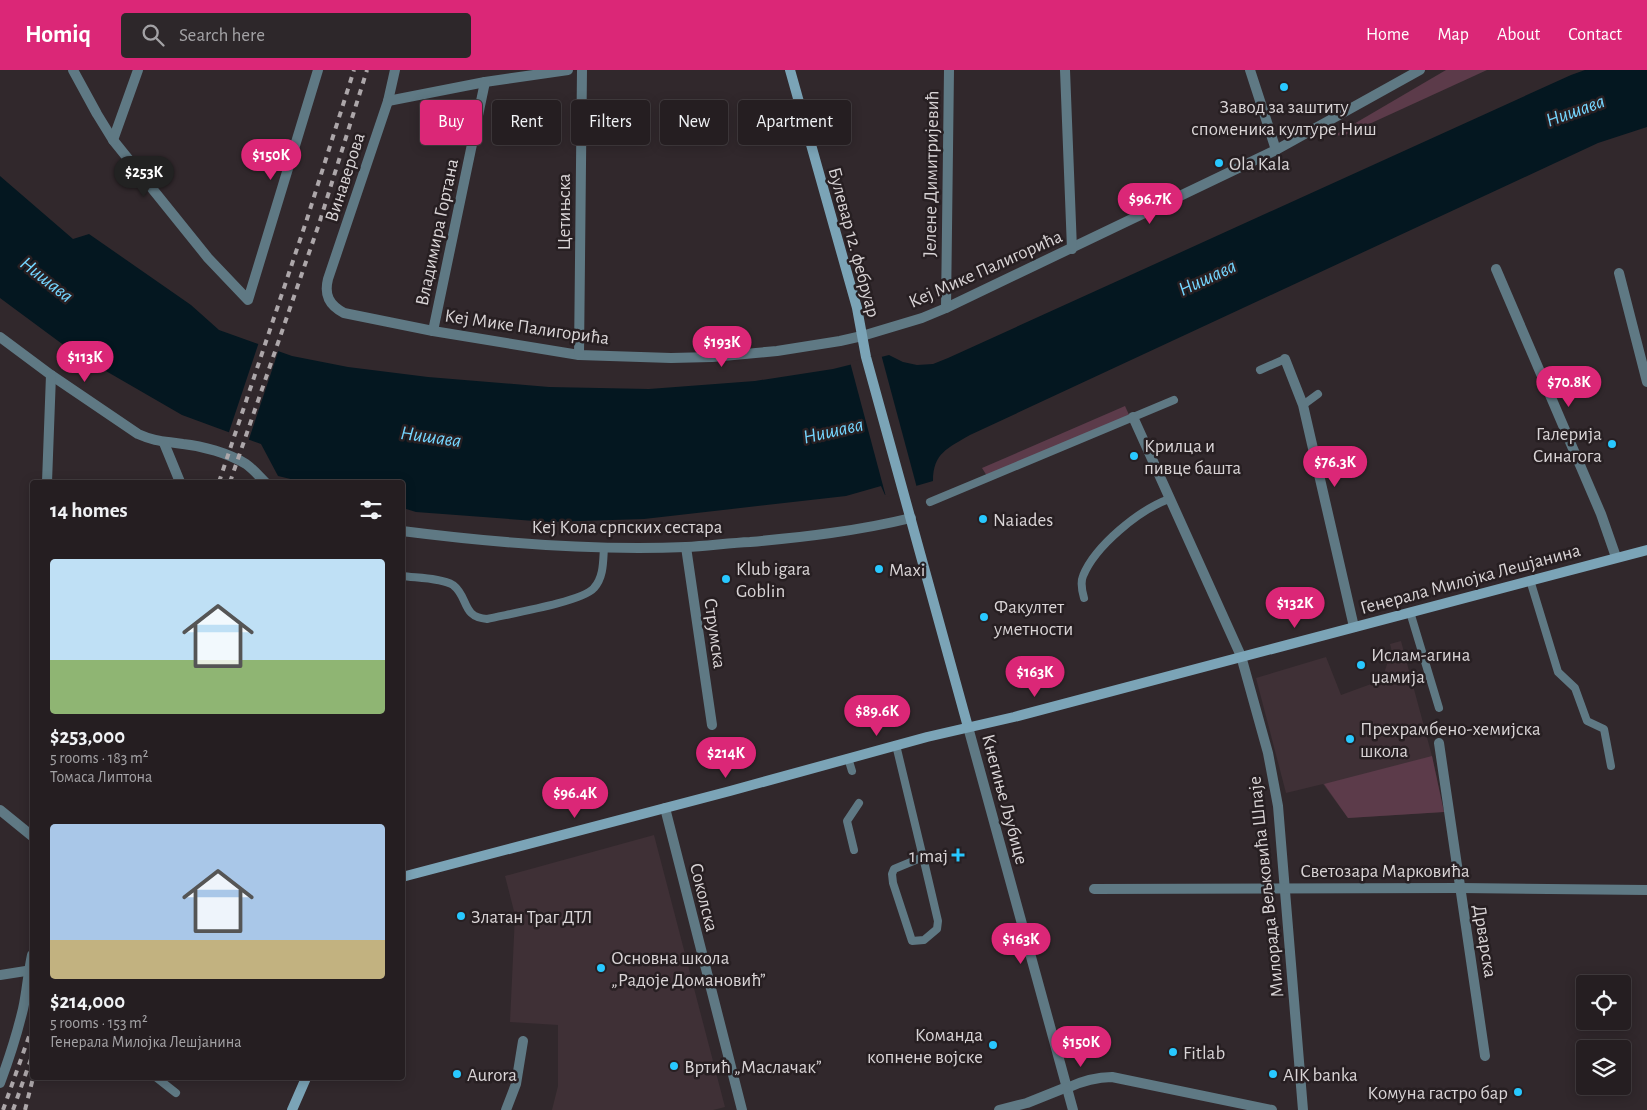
<!DOCTYPE html>
<meta charset="utf-8">
<style>
:root{--surface:#251e21;--page:#2d272a;--text:#f1f3f6;--muted:#a3a2a5;--line:#423c3f;--accent:#db2777}
body{margin:0;font-family:"Alegreya Sans",sans-serif;background:var(--page);color:var(--text);height:100vh;display:flex;flex-direction:column;font-size:19px;white-space:nowrap}
*{box-sizing:border-box;margin:0}
p{font-size:16px;color:var(--muted)}
.icon{flex:none;width:28px;height:28px;fill:none;stroke:currentColor;stroke-width:2;stroke-linecap:round;stroke-linejoin:round}
.map{position:relative;flex:1;overflow:hidden}
.panel{position:absolute;left:30px;top:410px;width:375px;height:600px;display:flex;flex-direction:column;background:var(--surface);border-radius:5px;box-shadow:0 2px 12px #0003,0 0 0 1px var(--line)}
.panel>*{flex:none}
.top-card{position:absolute;left:420px;top:30px;width:475px;height:45px;display:flex;gap:10px}
.controls{position:absolute;left:1576px;top:905px;display:grid;gap:10px}
.controls a{display:grid;place-items:center;width:55px;height:55px;border-radius:5px;background:var(--surface);box-shadow:0 2px 12px #0003,0 0 0 1px var(--line);font-size:25px}
.price{position:absolute;translate:-50% -42px;padding:0 11px;border-radius:18px;background:var(--accent);color:#fff;font-size:16px;line-height:32px;filter:drop-shadow(0 1px 2px #0008)}
.price::after{content:'';position:absolute;left:50%;top:30px;width:15px;height:11px;margin-left:-8px;background:inherit;clip-path:polygon(0 0,100% 0,50% 100%)}
.price.selected{background:#222;color:#fff}
ul{padding:0;list-style:none}
li{display:grid;align-content:center;gap:10px;height:265px;padding:0 20px}
li span{display:grid;place-items:center;height:155px;border-radius:5px;color:#555}
li>.icon{margin-inline-start:auto}
span .icon{width:90px;height:90px;fill:#fffc;stroke-width:1}
li b{font-size:21px}
h2{display:flex;justify-content:space-between;align-items:center;height:60px;padding:0 20px;font-size:21px}
.chip{padding:0 18px;border-radius:5px;background:var(--surface);box-shadow:0 2px 12px #0003,0 0 0 1px var(--line);font-size:18px;line-height:45px}
.chip.selected{background:var(--accent);color:#fff}
header{display:flex;align-items:center;gap:30px;box-sizing:border-box;height:70px;padding:0 25px;background:var(--accent);color:#fff}
header strong{font-size:24px}
nav{display:flex;gap:28px;margin-inline-start:auto;font-size:18px}
.search{width:350px;height:45px;background:var(--page);display:flex;align-items:center;gap:12px;box-sizing:border-box;padding:0 18px;border-radius:5px;color:var(--muted);font-size:19px}
.map>svg:first-child{display:block}
.built{fill:#3f3036}
.green{fill:#5c3b4a}
.water{fill:#041720}
.pier{fill:#31282c}
.lines{fill:none;stroke-linecap:round;stroke-linejoin:round}
.service{stroke:#5f7984;stroke-width:8}
.minor{stroke:#5f7984;stroke-width:10}
.tertiary{stroke:#5f7984;stroke-width:10}
.secondary{stroke:#7ba4b7;stroke-width:10}
.rail{stroke:#ada7aa;stroke-width:4;stroke-dasharray:6 6;stroke-linecap:butt}
.poi-dot{fill:#28c8ff;stroke:#271f22;stroke-width:2}
.labels{text-anchor:middle;stroke-width:5;stroke-linejoin:round;paint-order:stroke}
.poi-label{font-size:19px;fill:#d9d4d6;stroke:#271f22;text-anchor:start}
.street-label{font-size:19px;fill:#d9d4d6;stroke:#271f22}
.water-label{font-size:20px;font-style:italic;fill:#75d6ff;stroke:#271f22}
</style>
<header>
<strong>Homiq</strong>
<div class="search"><svg class="icon" aria-label="search" viewBox="0 0 24 24"><circle cx="10" cy="10" r="6"/><path d="M15 15l6 6"/></svg>Search here</div>
<nav><a>Home</a><a>Map</a><a>About</a><a>Contact</a></nav>
</header>
<div class="map">
<svg width="1647" height="1040" viewBox="0 0 1647 1040">
<rect width="100%" height="100%" fill="#31282c"/>
<g class="built">
<path d="M1401,571l31,115 12,56 -96,6 -25,-34 -37,9 -30,-115 70,-21 15,38 41,-15 6,-19 5,-5 -3,-12z"/>
<path d="M654,765l71,272 -12,3h-161l6,-24v-61l-48,-3 5,-107 -10,-39z"/>
</g>
<g class="green">
<path d="M1446,0h41l-144,66 -8,-1z"/>
<path d="M1125,336l5,11 -143,59 -5,-8z"/>
<path d="M1432,686l12,56 -96,6 -24,-34z"/>
</g>
<path class="water" d="M1585,0h62v57l-49,16 -628,292c-22,13 -37,18 -37,46l-48,14 -4,-9 -35,10 -202,23 -96,3 -132,-10 -13,-4 -1,-26h-99l-25,-6 -17,-32 -79,-29 -109,-63 -73,-54v-122l73,63 16,-5 102,71 28,25 73,26 56,11 80,10 121,10 100,2 106,-8 78,-12 56,-14 14,7 14,3 16,-1 15,-6 623,-283z"/>
<g class="pier">
<path d="M259,272l20,7 -31,93 -20,-7z"/>
<path d="M881,284l36,134 -31,9 -36,-135z"/>
</g>
<g class="lines">
<g class="service">
<path d="M1260,300l25,-11"/>
<path d="M1303,335l15,-11"/>
<path d="M930,432l244,-102"/>
<path d="M402,506c14,2 40,2 51,9 16,12 8,32 34,34 21,-5 95,-17 107,-31 10,-11 9,-27 10,-41"/>
<path d="M1530,510l28,92 17,16 12,33 17,8 7,37"/>
<path d="M1084,528c-2,-7 -4,-15 -1,-22 12,-30 56,-66 86,-77"/>
<path d="M1410,542l29,96"/>
<path d="M896,675l25,104 2,8 15,64 -1,8 -13,11 -12,1 -19,-58 -1,-9 2,-5 29,-12"/>
<path d="M848,688l4,13"/>
<path d="M854,780l-7,-29 12,-18"/>
<path d="M157,1008l19,15"/>
</g>
<g class="minor">
<path d="M73,0l24,44 16,26 95,118 40,42 70,-230"/>
<path d="M395,0l-7,31 -60,178c-4,16 1,26 16,34l89,18 146,24 92,3 41,-1 65,-6 63,-10 22,-5 60,-18 24,-10 330,-158 144,-80"/>
<path d="M1065,0l7,179"/>
<path d="M1250,0l26,80"/>
<path d="M388,31l97,-19 83,-12"/>
<path d="M113,70l25,-70"/>
<path d="M1496,199l105,245 15,43"/>
<path d="M1619,203l28,109"/>
<path d="M946,238l3,-238"/>
<path d="M433,261l52,-249"/>
<path d="M0,267l51,38 87,59c18,8 26,7 45,10 20,2 45,9 63,20 7,5 13,12 19,18"/>
<path d="M579,285l3,-285"/>
<path d="M1285,289l18,46 51,222"/>
<path d="M1133,347l108,239 27,97 10,53 25,304"/>
<path d="M164,373l16,39"/>
<path d="M47,412l4,-107"/>
<path d="M402,461c94,12 189,20 284,16 21,-1 43,-4 64,-5 54,-5 108,-11 161,-24"/>
<path d="M686,477l26,178"/>
<path d="M1439,673l46,313"/>
<path d="M665,738l77,302"/>
<path d="M0,740l32,26"/>
<path d="M1094,819l366,-1 187,2"/>
<path d="M0,1013c9,-24 17,-49 23,-74 4,-18 5,-36 9,-54"/>
<path d="M506,1040l10,-26 7,-43"/>
</g>
<g class="tertiary">
<path d="M968,657l105,383"/>
<path d="M0,905l32,-5"/>
<path d="M1067,1018c15,-7 28,-11 45,-11l160,33"/>
<path d="M999,1040l28,-7 40,-16"/>
</g>
<g class="secondary">
<path d="M790,0l67,238 9,49 102,370"/>
<path d="M402,807l328,-86 197,-54 87,-20 633,-167"/>
<path d="M292,1040l14,-32"/>
</g>
<g class="rail">
<path d="M219,412l88,-263 47,-149"/>
<path d="M230,412l89,-258 48,-154"/>
<path d="M3,1040l29,-82"/>
<path d="M13,1040l19,-54"/>
<path d="M25,1040l8,-32"/>
</g>
</g>
<g class="poi-dot">
<circle cx="1284" cy="17" r="5"/>
<circle cx="1219" cy="93" r="5"/>
<circle cx="1612" cy="374" r="5"/>
<circle cx="1134" cy="386" r="5"/>
<circle cx="983" cy="449" r="5"/>
<circle cx="879" cy="499" r="5"/>
<circle cx="726" cy="509" r="5"/>
<circle cx="984" cy="547" r="5"/>
<circle cx="1361" cy="595" r="5"/>
<circle cx="1350" cy="669" r="5"/>
<path d="M955.5 777.5h5v5h5v5h-5v5h-5v-5h-5v-5h5z"/>
<circle cx="461" cy="846" r="5"/>
<circle cx="601" cy="898" r="5"/>
<circle cx="993" cy="975" r="5"/>
<circle cx="1173" cy="982" r="5"/>
<circle cx="674" cy="996" r="5"/>
<circle cx="457" cy="1004" r="5"/>
<circle cx="1273" cy="1004" r="5"/>
<circle cx="1518" cy="1022" r="5"/>
</g>
<g class="labels">
<g class="poi-label">
<text x="1284" y="43" text-anchor="middle">Завод за заштиту<tspan x="1284" dy="22">споменика културе Ниш</tspan></text>
<text x="1229" y="100">Ola Kala</text>
<text x="1602" y="370" text-anchor="end">Галерија<tspan x="1602" dy="22">Синагога</tspan></text>
<text x="1144" y="382">Крилца и<tspan x="1144" dy="22">пивце башта</tspan></text>
<text x="993" y="456">Naiades</text>
<text x="736" y="505">Klub igara<tspan x="736" dy="22">Goblin</tspan></text>
<text x="889" y="506">Maxi</text>
<text x="994" y="543">Факултет<tspan x="994" dy="22">уметности</tspan></text>
<text x="1371" y="591">Ислам-агина<tspan x="1371" dy="22">џамија</tspan></text>
<text x="1360" y="665">Прехрамбено-хемијска<tspan x="1360" dy="22">школа</tspan></text>
<text x="948" y="792" text-anchor="end">1 maj</text>
<text x="471" y="853">Златан Траг ДТЛ</text>
<text x="611" y="894">Основна школа<tspan x="611" dy="22">„Радоје Домановић”</tspan></text>
<text x="983" y="971" text-anchor="end">Команда<tspan x="983" dy="22">копнене војске</tspan></text>
<text x="1183" y="989">Fitlab</text>
<text x="684" y="1003">Вртић „Маслачак”</text>
<text x="467" y="1011">Aurora</text>
<text x="1283" y="1011">AIK banka</text>
<text x="1508" y="1029" text-anchor="end">Комуна гастро бар</text>
</g>
<g class="street-label">
<text transform="translate(930 104) rotate(-89)" y="7">Јелене Димитријевић</text>
<text transform="translate(344 107) rotate(-72)" y="7">Винаверова</text>
<text transform="translate(563 142) rotate(-90)" y="7">Цетињска</text>
<text transform="translate(436 162) rotate(-78)" y="7">Владимира Гортана</text>
<text transform="translate(855 172) rotate(75)" y="7">Булевар 12. фебруар</text>
<text transform="translate(985 198) rotate(-24)" y="7">Кеј Мике Палигорића</text>
<text transform="translate(527 256) rotate(8)" y="7">Кеј Мике Палигорића</text>
<text x="627" y="463">Кеј Кола српских сестара</text>
<text transform="translate(1470 508) rotate(-15)" y="7">Генерала Милојка Лешјанина</text>
<text transform="translate(716 563) rotate(82)" y="7">Струмска</text>
<text transform="translate(1006 729) rotate(75)" y="7">Кнегиње Љубице</text>
<text x="1385" y="807">Светозара Марковића</text>
<text transform="translate(1265 817) rotate(-96)" y="7">Милорада Вељковића Шпаје</text>
<text transform="translate(705 827) rotate(76)" y="7">Соколска</text>
<text transform="translate(1486 871) rotate(81)" y="7">Дрварска</text>
</g>
<g class="water-label">
<text transform="translate(1575 40) rotate(-20)" y="7">Нишава</text>
<text transform="translate(1207 207) rotate(-25)" y="7">Нишава</text>
<text transform="translate(47 209) rotate(38)" y="7">Нишава</text>
<text transform="translate(833 360) rotate(-13)" y="7">Нишава</text>
<text transform="translate(431 366) rotate(8)" y="7">Нишава</text>
</g>
</g>
</svg>
<div class="controls">
<a><svg class="icon" aria-label="locate" viewBox="0 0 24 24"><circle cx="12" cy="12" r="6"/><path d="M12 2v4M12 18v4M2 12h4M18 12h4"/></svg></a>
<a><svg class="icon" aria-label="layers" viewBox="0 0 24 24"><path d="M12 4l9 5-9 5-9-5zM3 14l9 5 9-5"/></svg></a>
</div>
<b class="price" style="left:271px;top:111px">$150K</b>
<b class="price selected" style="left:144px;top:128px">$253K</b>
<b class="price" style="left:1150px;top:155px">$96.7K</b>
<b class="price" style="left:722px;top:298px">$193K</b>
<b class="price" style="left:85px;top:313px">$113K</b>
<b class="price" style="left:1569px;top:338px">$70.8K</b>
<b class="price" style="left:1335px;top:418px">$76.3K</b>
<b class="price" style="left:1295px;top:559px">$132K</b>
<b class="price" style="left:1035px;top:628px">$163K</b>
<b class="price" style="left:877px;top:667px">$89.6K</b>
<b class="price" style="left:726px;top:709px">$214K</b>
<b class="price" style="left:575px;top:749px">$96.4K</b>
<b class="price" style="left:1021px;top:895px">$163K</b>
<b class="price" style="left:1081px;top:998px">$150K</b>
<div class="top-card">
<a class="chip selected">Buy</a>
<a class="chip">Rent</a>
<a class="chip">Filters</a>
<a class="chip">New</a>
<a class="chip">Apartment</a>
</div>
<section class="panel">
<h2>14 homes<svg class="icon" aria-label="filters" viewBox="0 0 24 24"><path d="M4 7h16M4 17h16"/><circle cx="9" cy="7" r="2"/><circle cx="15" cy="17" r="2"/></svg></h2>
<ul>
<li><span style="background:linear-gradient(#bfe0f5 65%,#8fb573 0)"><svg class="icon" aria-label="home" viewBox="0 0 24 24"><path d="M3 11l9-7 9 7M6 9v11h12V9"/></svg></span><div><b>$253,000</b><p>5 rooms · 183 m²</p><p>Томаса Липтона</p></div></li>
<li><span style="background:linear-gradient(#a9c7e8 75%,#c2b280 0)"><svg class="icon" aria-label="home" viewBox="0 0 24 24"><path d="M3 11l9-7 9 7M6 9v11h12V9"/></svg></span><div><b>$214,000</b><p>5 rooms · 153 m²</p><p>Генерала Милојка Лешјанина</p></div></li>
</ul>
</section>
</div>
